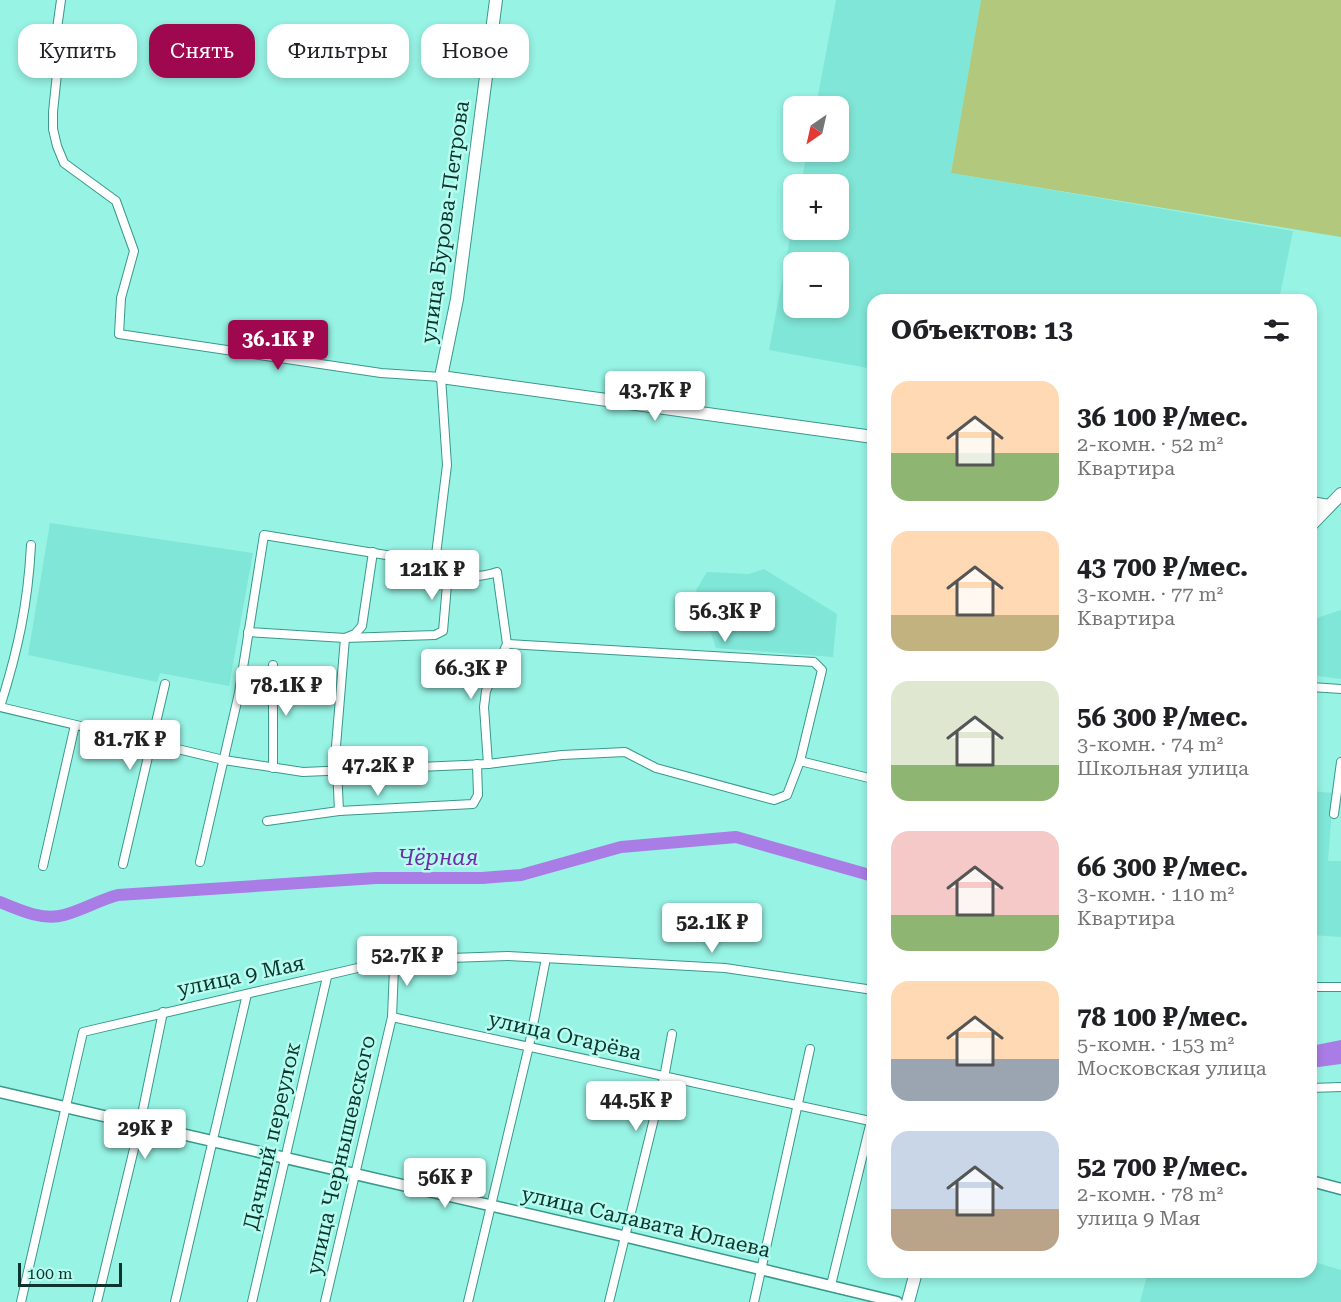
<!DOCTYPE html>
<html lang="ru">
<meta charset="utf-8">
<style>
:root{--surface:#fff;--page:#f6f6f6;--text:#202124;--muted:#757577;--accent:#9f074e}
body{margin:0;font-family:"Roboto Serif",serif;background:var(--page);color:var(--text);height:100vh;display:flex;flex-direction:column;font-size:22px;white-space:nowrap}
*{box-sizing:border-box;margin:0}
p{font-size:20px;color:var(--muted)}
.icon{flex:none;width:33px;height:33px;fill:none;stroke:currentColor;stroke-width:2;stroke-linecap:round;stroke-linejoin:round}
.map{position:relative;flex:1;overflow:hidden}
.sheet{position:absolute;left:867px;top:294px;width:450px;height:984px;display:flex;flex-direction:column;background:var(--surface);border-radius:18px;box-shadow:0 3px 9px #0003}
.sheet>*{flex:none}
.guide{position:absolute;left:18px;top:24px;width:570px;height:54px;display:flex;gap:12px}
.needle{width:39px;rotate:214deg}
.buttons{position:absolute;left:783px;top:96px;display:grid;gap:12px}
.buttons a{display:grid;place-items:center;width:66px;height:66px;border-radius:12px;background:var(--surface);box-shadow:0 3px 9px #0003;font-size:30px}
.scale{position:absolute;left:18px;bottom:15px;width:104px;box-sizing:border-box;padding-left:6px;border:3px solid #0c352f;border-top:0;font-size:16px;line-height:21px;white-space:nowrap;color:#0c352f;-webkit-text-stroke:4px #b6fdf0;paint-order:stroke}
.price{position:absolute;translate:-50% -51px;padding:0 14px;border-radius:6px;background:#fff;color:#222;font-size:20px;line-height:39px;filter:drop-shadow(0 2px 3px #0008)}
.price::after{content:'';position:absolute;left:50%;top:36px;width:18px;height:14px;margin-left:-9px;background:inherit;clip-path:polygon(0 0,100% 0,50% 100%)}
.price.current{background:var(--accent);color:#fff}
ul{padding:0;list-style:none}
li{display:flex;align-items:center;gap:18px;height:150px;padding:0 24px}
li span{display:grid;place-items:center;flex:none;width:168px;height:120px;border-radius:18px;color:#555}
li>.icon{margin-inline-start:auto}
span .icon{width:72px;height:72px;fill:#fffc;stroke-width:1}
li b{font-size:26px}
h2{display:flex;justify-content:space-between;align-items:center;height:72px;padding:0 24px;font-size:26px}
.tag{padding:0 21px;border-radius:18px;background:var(--surface);box-shadow:0 3px 9px #0003;font-size:21px;line-height:54px}
.tag.current{background:var(--accent);color:#fff}
.map>svg:first-child{display:block}
.built{fill:#80e6d7;fill-rule:evenodd}
.green{fill:#b1c87d}
.water{fill:#aa7ce5}
.lines{fill:none;stroke-linecap:round;stroke-linejoin:round}
.river{stroke:#aa7ce5;stroke-width:12}
.minor-casing{stroke:#39988b;stroke-width:10}
.tertiary-casing{stroke:#39988b;stroke-width:13}
.secondary-casing{stroke:#39988b;stroke-width:14}
.minor{stroke:#fff;stroke-width:8}
.tertiary{stroke:#fff;stroke-width:10}
.secondary{stroke:#fff;stroke-width:12}
.labels{text-anchor:middle;stroke-width:5;stroke-linejoin:round;paint-order:stroke}
.street-label{font-size:21px;fill:#0c352f;stroke:#b6fdf0}
.water-label{font-size:22px;font-style:italic;fill:#6d2eaa;stroke:#b6fdf0}
</style>
<div class="map">
<svg width="1341" height="1302" viewBox="0 0 1341 1302">
<rect width="100%" height="100%" fill="#97f3e4"/>
<g class="built">
<path d="M836,0h145l-30,173 342,58 -14,69h-406v69l-104,-19 24,-128 1,8h44v-46h-37l6,-32h31v-46h-22zM794,262h44v46h-44z"/>
<path d="M50,523l203,30 -24,133 -69,-13 -3,9 -129,-27z"/>
<path d="M764,569l73,45 -4,43 -117,-9 -20,-58 11,-18 42,2z"/>
<path d="M1341,610v69l-30,-4v-55z"/>
<path d="M1311,791l22,2 -5,68h13v76l-30,-2z"/>
<path d="M1311,1261l30,9v32h-201l8,-30h163z"/>
</g>
<path class="green" d="M981,0h360v237l-390,-64z"/>
<path class="water" d="M1341,1040v24l-30,4v-22z"/>
<g class="lines">
<path class="river" d="M0,902c19,8 43,19 64,13 19,-5 35,-15 54,-20l258,-17h106l39,-3 100,-28 115,-10 137,39"/>
<defs>
<g id="minor">
<path d="M61,0l-6,43 4,11 -6,58v17l4,17 7,17 52,38 18,50 -13,47 -2,36 262,39 60,4 6,88 -12,98 -171,-28 -25,158 -39,169"/>
<path d="M31,545c-3,59 -13,105 -31,162l224,53 79,12 185,-8 74,-9 63,-3 31,16 118,32 13,-5 13,-34 73,18"/>
<path d="M435,563c17,15 41,16 62,9l10,72 -21,47 -2,16 4,57"/>
<path d="M248,632l97,6 90,-3 8,-4 5,-58"/>
<path d="M507,644l307,18 8,8 -22,91"/>
<path d="M273,665v103"/>
<path d="M1311,687l30,2"/>
<path d="M339,811l-3,-65 9,-108 10,-4 7,-8 11,-74"/>
<path d="M1334,814l7,-52"/>
<path d="M267,821l72,-10 134,-7 5,-9 -1,-31"/>
<path d="M123,864l42,-180"/>
<path d="M43,866l32,-141"/>
<path d="M1311,987h30"/>
<path d="M392,1017l478,104"/>
<path d="M1311,1088l30,-1"/>
<path d="M831,1285l42,-172"/>
<path d="M21,1302l62,-270 309,-72 116,-4 217,12 148,22"/>
<path d="M97,1302l43,-178 23,-112"/>
<path d="M175,1302l72,-308"/>
<path d="M252,1302l75,-325"/>
<path d="M325,1302l67,-285 2,-49 -2,-8"/>
<path d="M468,1302l61,-256 17,-88"/>
<path d="M609,1302l55,-224 8,-44"/>
<path d="M754,1302l56,-253"/>
</g>
<g id="tertiary">
<path d="M0,1092l623,144 274,66"/>
<path d="M1311,1181l30,8"/>
</g>
<g id="secondary">
<path d="M496,0l-39,299 -16,78 432,60"/>
<path d="M1311,503l18,3"/>
<path d="M1311,525l30,-31"/>
<path d="M908,1302l8,-30"/>
</g>
</defs>
<use href="#minor" class="minor-casing"/>
<use href="#tertiary" class="tertiary-casing"/>
<use href="#secondary" class="secondary-casing"/>
<use href="#minor" class="minor"/>
<use href="#tertiary" class="tertiary"/>
<use href="#secondary" class="secondary"/>
</g>
<g class="labels">
<g class="street-label">
<text transform="translate(445 222) rotate(-82)" y="7">улица Бурова-Петрова</text>
<text transform="translate(241 976) rotate(-12)" y="7">улица 9 Мая</text>
<text transform="translate(565 1036) rotate(13)" y="7">улица Огарёва</text>
<text transform="translate(272 1136) rotate(-77)" y="7">Дачный переулок</text>
<text transform="translate(341 1155) rotate(-77)" y="7">улица Чернышевского</text>
<text transform="translate(646 1222) rotate(13)" y="7">улица Салавата Юлаева</text>
</g>
<g class="water-label">
<text x="438" y="865">Чёрная</text>
</g>
</g>
</svg>
<div class="buttons">
<a><svg class="needle" viewBox="-14 -14 28 28"><path d="M0-13l5 13h-10z" fill="#e53935"/><path d="M0 13l5-13h-10z" fill="#757577"/></svg></a>
<a>+</a>
<a>−</a>
</div>
<div class="scale">100 m</div>
<b class="price current" style="left:278px;top:371px">36.1K ₽</b>
<b class="price" style="left:655px;top:422px">43.7K ₽</b>
<b class="price" style="left:432px;top:601px">121K ₽</b>
<b class="price" style="left:725px;top:643px">56.3K ₽</b>
<b class="price" style="left:471px;top:700px">66.3K ₽</b>
<b class="price" style="left:286px;top:717px">78.1K ₽</b>
<b class="price" style="left:130px;top:771px">81.7K ₽</b>
<b class="price" style="left:378px;top:797px">47.2K ₽</b>
<b class="price" style="left:712px;top:954px">52.1K ₽</b>
<b class="price" style="left:407px;top:987px">52.7K ₽</b>
<b class="price" style="left:636px;top:1132px">44.5K ₽</b>
<b class="price" style="left:145px;top:1160px">29K ₽</b>
<b class="price" style="left:445px;top:1209px">56K ₽</b>
<div class="guide">
<a class="tag">Купить</a>
<a class="tag current">Снять</a>
<a class="tag">Фильтры</a>
<a class="tag">Новое</a>
</div>
<section class="sheet">
<h2>Объектов: 13<svg class="icon" aria-label="filters" viewBox="0 0 24 24"><path d="M4 7h16M4 17h16"/><circle cx="9" cy="7" r="2"/><circle cx="15" cy="17" r="2"/></svg></h2>
<ul>
<li><span style="background:linear-gradient(#ffd9b3 60%,#8fb573 0)"><svg class="icon" aria-label="home" viewBox="0 0 24 24"><path d="M3 11l9-7 9 7M6 9v11h12V9"/></svg></span><div><b>36 100 ₽/мес.</b><p>2-комн. · 52 m²</p><p>Квартира</p></div></li>
<li><span style="background:linear-gradient(#ffd9b3 70%,#c2b280 0)"><svg class="icon" aria-label="home" viewBox="0 0 24 24"><path d="M3 11l9-7 9 7M6 9v11h12V9"/></svg></span><div><b>43 700 ₽/мес.</b><p>3-комн. · 77 m²</p><p>Квартира</p></div></li>
<li><span style="background:linear-gradient(#dfe7d0 70%,#8fb573 0)"><svg class="icon" aria-label="home" viewBox="0 0 24 24"><path d="M3 11l9-7 9 7M6 9v11h12V9"/></svg></span><div><b>56 300 ₽/мес.</b><p>3-комн. · 74 m²</p><p>Школьная улица</p></div></li>
<li><span style="background:linear-gradient(#f6c9c9 70%,#8fb573 0)"><svg class="icon" aria-label="home" viewBox="0 0 24 24"><path d="M3 11l9-7 9 7M6 9v11h12V9"/></svg></span><div><b>66 300 ₽/мес.</b><p>3-комн. · 110 m²</p><p>Квартира</p></div></li>
<li><span style="background:linear-gradient(#ffd9b3 65%,#9aa5b1 0)"><svg class="icon" aria-label="home" viewBox="0 0 24 24"><path d="M3 11l9-7 9 7M6 9v11h12V9"/></svg></span><div><b>78 100 ₽/мес.</b><p>5-комн. · 153 m²</p><p>Московская улица</p></div></li>
<li><span style="background:linear-gradient(#c9d6e8 65%,#b9a48a 0)"><svg class="icon" aria-label="home" viewBox="0 0 24 24"><path d="M3 11l9-7 9 7M6 9v11h12V9"/></svg></span><div><b>52 700 ₽/мес.</b><p>2-комн. · 78 m²</p><p>улица 9 Мая</p></div></li>
</ul>
</section>
</div>
